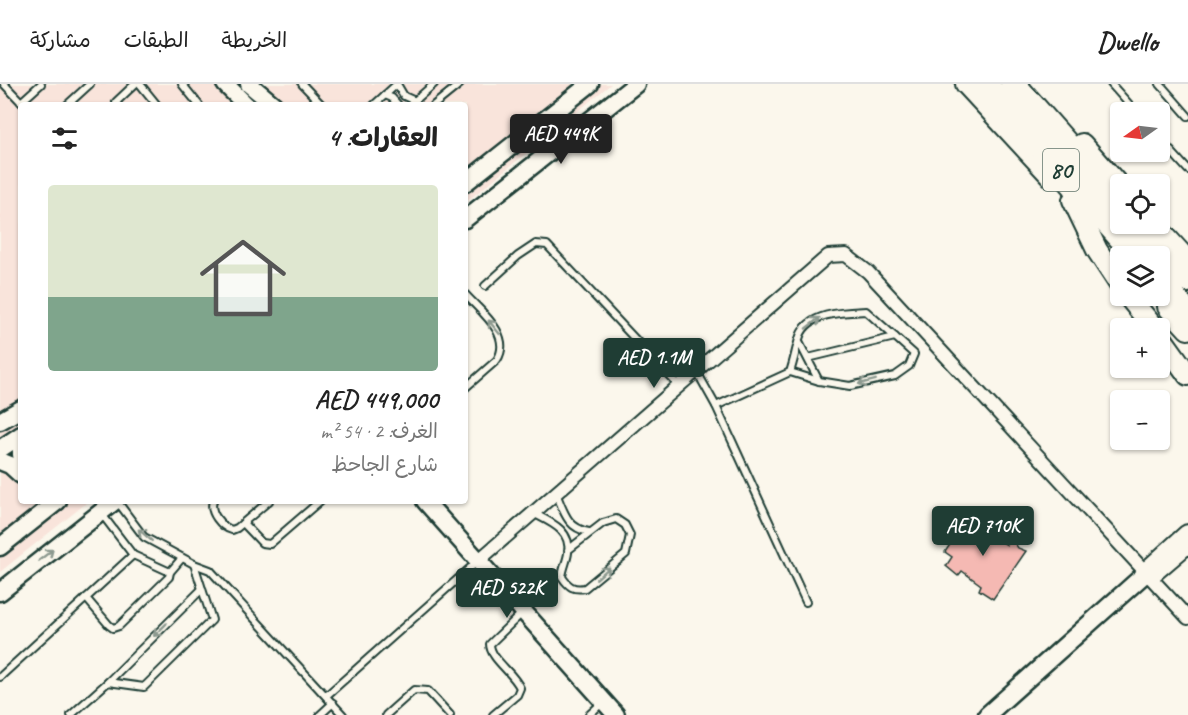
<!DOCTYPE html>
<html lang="ar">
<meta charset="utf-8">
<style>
:root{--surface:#fff;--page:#f2f2f2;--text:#222;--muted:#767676;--line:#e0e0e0;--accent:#1f3d34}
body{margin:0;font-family:Caveat,"Playpen Sans Arabic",sans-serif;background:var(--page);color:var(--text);direction:rtl;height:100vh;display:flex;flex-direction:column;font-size:22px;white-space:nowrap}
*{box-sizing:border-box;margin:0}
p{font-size:20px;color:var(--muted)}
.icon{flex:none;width:33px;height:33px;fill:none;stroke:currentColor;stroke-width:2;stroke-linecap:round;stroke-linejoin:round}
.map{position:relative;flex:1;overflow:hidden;direction:ltr}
.sheet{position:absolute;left:18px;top:18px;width:450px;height:402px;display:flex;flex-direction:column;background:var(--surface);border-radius:6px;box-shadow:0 2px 4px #0004;direction:rtl}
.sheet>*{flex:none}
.needle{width:39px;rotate:256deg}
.tools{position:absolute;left:1110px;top:18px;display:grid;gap:12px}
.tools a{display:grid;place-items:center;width:60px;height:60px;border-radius:6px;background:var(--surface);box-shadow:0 2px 4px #0004;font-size:30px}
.price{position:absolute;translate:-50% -51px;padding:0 14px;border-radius:6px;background:var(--accent);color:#fff;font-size:20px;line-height:39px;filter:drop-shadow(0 2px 3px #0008)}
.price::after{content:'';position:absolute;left:50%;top:36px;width:18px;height:14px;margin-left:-9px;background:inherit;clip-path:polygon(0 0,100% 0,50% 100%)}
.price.on{background:#222;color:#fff}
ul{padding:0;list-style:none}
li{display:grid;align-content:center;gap:12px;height:318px;padding:0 30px}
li+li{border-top:2px solid var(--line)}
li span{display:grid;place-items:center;height:186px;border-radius:6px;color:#555}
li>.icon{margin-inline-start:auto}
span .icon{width:108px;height:108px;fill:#fffc;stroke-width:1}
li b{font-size:26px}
h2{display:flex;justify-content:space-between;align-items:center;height:72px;padding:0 30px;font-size:26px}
header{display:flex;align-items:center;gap:36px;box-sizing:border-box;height:84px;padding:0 30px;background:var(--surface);border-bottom:2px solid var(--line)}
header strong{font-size:28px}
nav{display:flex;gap:33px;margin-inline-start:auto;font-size:21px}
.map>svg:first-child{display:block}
.built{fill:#f9e4db}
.building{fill:#f5b9b3;stroke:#1f3d34;stroke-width:1.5}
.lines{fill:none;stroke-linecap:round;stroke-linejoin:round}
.service-casing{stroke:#1f3d34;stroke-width:10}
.minor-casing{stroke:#1f3d34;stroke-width:16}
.tertiary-casing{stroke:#1f3d34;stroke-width:21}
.primary-casing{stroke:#1f3d34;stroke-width:24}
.motorway-casing{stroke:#1f3d34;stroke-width:28}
.service{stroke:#fbf7ec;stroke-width:6}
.minor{stroke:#fbf7ec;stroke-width:12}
.tertiary{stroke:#fbf7ec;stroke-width:16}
.primary{stroke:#fbf7ec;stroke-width:20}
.motorway{stroke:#fbf7ec;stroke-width:24}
.oneway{stroke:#8d9a90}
.labels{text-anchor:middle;stroke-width:4.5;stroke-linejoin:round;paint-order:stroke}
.shield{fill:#fbf7ec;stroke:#61756b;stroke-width:1.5}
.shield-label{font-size:24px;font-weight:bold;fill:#1f3d34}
</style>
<header>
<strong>Dwello</strong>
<nav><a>الخريطة</a><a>الطبقات</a><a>مشاركة</a></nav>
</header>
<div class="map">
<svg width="1188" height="631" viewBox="0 0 1188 631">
<rect width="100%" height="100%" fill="#fbf7ec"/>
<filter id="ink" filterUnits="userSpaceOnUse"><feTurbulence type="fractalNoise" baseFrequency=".0167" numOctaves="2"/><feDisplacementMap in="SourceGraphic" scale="12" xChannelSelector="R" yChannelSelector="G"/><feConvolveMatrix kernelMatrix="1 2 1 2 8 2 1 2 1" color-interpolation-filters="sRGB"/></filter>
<g filter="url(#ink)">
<path class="built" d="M0,0h611l-146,119v-98h-444v396h68l-89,71z"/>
<path class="building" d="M977,436l15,8 -3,6 18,11 5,-6 6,9 8,3 -33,48 -14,-9 2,-5 -19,-14 -4,5 -12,-10 6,-9 -7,-5 19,-29 9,6z"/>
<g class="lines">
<defs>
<g id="service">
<path d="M4,0l20,21"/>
<path d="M140,0l17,21"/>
<path d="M182,0l17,21"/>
<path d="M302,0l20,21"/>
<path d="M397,0l7,12 11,5"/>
<path d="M1111,0l25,28"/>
<path d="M1160,0l28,32"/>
<path d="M385,11l7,3 6,7"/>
<path d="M21,18l20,-18"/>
<path d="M67,21l23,-21"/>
<path d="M118,21l-2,-3 19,-18"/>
<path d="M374,21l23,-21"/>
<path d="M410,21l24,-21"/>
<path d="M434,21l26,-21"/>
<path d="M1160,55l28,31"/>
<path d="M485,202l33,-30 18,-12 11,1 132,141"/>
<path d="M465,210c15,17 48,41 32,66l-32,28"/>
<path d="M799,258l20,39"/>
<path d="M808,274l87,-21"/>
<path d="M697,288l19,34 90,196"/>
<path d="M716,322l74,-34 29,9 31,5 45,-10 14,-10 5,-12 -48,-43c-21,1 -57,1 -66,25 -4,12 -6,25 -10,36"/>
<path d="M556,409c8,19 11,35 33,39"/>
<path d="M117,417l27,36 50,27 16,6 133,145"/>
<path d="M213,417c-4,11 8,26 19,29l5,-2 32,-27"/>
<path d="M101,429l32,42 37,17"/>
<path d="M533,429c17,9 39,17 35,40 -1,8 -5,15 -6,24 7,10 11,13 23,11l41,-34 4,-19 -5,-10 -9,-6 -13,4 -35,27"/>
<path d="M243,439l19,20 8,1 50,-43"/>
<path d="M1154,496l34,-29"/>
<path d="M86,514l23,27 4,3 6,-2 50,-49 1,-5 12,-14"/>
<path d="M0,593l133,-122"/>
<path d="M108,598l36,5 68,-67 -18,-56"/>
<path d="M326,612l152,-135"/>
<path d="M71,631l37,-33 94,-93"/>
<path d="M320,631l13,-12"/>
<path d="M386,631l28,-25 14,1 22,24"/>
<path d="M493,631l24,-20 3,-7c-6,-15 -30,-29 -30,-44l32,-31"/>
<path d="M589,631l14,-13"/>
</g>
<path id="minor" d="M478,477l350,-305 18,-1 22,17 320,346"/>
<g id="tertiary">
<path d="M225,0l21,21"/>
<path d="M249,0l25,21"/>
<path d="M465,99l125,-99"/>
<path d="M465,135l171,-135"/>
<path d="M0,337l21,-12"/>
<path d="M21,359v12"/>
<path d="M0,365l21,-14"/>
<path d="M0,377l10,4 11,10"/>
<path d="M425,417l191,214"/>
<path d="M0,463l58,-46"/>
<path d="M0,508l115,-91"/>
<path d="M987,631l159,-142"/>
</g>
<g id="primary">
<path d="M966,0l86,93"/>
<path d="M1082,60l38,43"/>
<path d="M1073,116l24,50 23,35"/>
<path d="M1154,140l34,37"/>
<path d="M1128,212l26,32"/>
<path d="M1168,223l20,22"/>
<path d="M1160,252l28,39"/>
<path d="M1146,489l42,-38"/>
</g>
<g id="motorway">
<path d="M985,0l152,172"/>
<path d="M1013,0l107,121"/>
<path d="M1137,140l51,56"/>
<path d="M1160,198l28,32"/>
</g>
</defs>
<use href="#service" class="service-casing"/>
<use href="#minor" class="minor-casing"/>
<use href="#tertiary" class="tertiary-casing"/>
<use href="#primary" class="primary-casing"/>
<use href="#motorway" class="motorway-casing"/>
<use href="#service" class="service"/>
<use href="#minor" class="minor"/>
<use href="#tertiary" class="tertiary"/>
<use href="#primary" class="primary"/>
<use href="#motorway" class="motorway"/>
</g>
<defs><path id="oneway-shaft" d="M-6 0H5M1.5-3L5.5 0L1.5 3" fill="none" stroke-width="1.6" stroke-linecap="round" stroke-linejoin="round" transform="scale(1.5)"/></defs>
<g class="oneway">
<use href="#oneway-shaft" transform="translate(813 239) rotate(-38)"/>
<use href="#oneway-shaft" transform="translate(494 243) rotate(-129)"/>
<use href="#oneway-shaft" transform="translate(867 298) rotate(166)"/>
<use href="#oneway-shaft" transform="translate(145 451) rotate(-139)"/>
<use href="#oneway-shaft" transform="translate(46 471) rotate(-38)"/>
<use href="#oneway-shaft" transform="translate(603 489) rotate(-41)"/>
<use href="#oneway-shaft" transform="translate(160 546) rotate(135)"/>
</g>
</g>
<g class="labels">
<rect class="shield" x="1043" y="65" width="36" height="42" rx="4.5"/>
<g class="shield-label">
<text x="1061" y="94">80</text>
</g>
</g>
</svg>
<div class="tools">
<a><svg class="needle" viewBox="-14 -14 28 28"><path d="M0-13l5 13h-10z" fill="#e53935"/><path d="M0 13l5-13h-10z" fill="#767676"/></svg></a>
<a><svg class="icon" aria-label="locate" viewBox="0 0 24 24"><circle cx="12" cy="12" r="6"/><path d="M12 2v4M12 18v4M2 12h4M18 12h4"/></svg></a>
<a><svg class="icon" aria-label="layers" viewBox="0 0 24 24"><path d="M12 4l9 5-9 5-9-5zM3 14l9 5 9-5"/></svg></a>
<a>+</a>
<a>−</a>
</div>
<b class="price on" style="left:561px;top:81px">AED 449K</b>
<b class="price" style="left:654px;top:305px">AED 1.1M</b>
<b class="price" style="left:983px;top:473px">AED 710K</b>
<b class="price" style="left:507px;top:535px">AED 522K</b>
<section class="sheet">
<h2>العقارات: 4<svg class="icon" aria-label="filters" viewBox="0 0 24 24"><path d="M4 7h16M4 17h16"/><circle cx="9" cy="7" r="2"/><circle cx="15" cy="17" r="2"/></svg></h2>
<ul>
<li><span style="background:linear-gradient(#dfe7d0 60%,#7fa58c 0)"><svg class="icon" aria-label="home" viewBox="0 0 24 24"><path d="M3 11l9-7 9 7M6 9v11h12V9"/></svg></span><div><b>AED 449,000</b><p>الغرف: 2 · 54 m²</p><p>شارع الجاحظ</p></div></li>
</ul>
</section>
</div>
